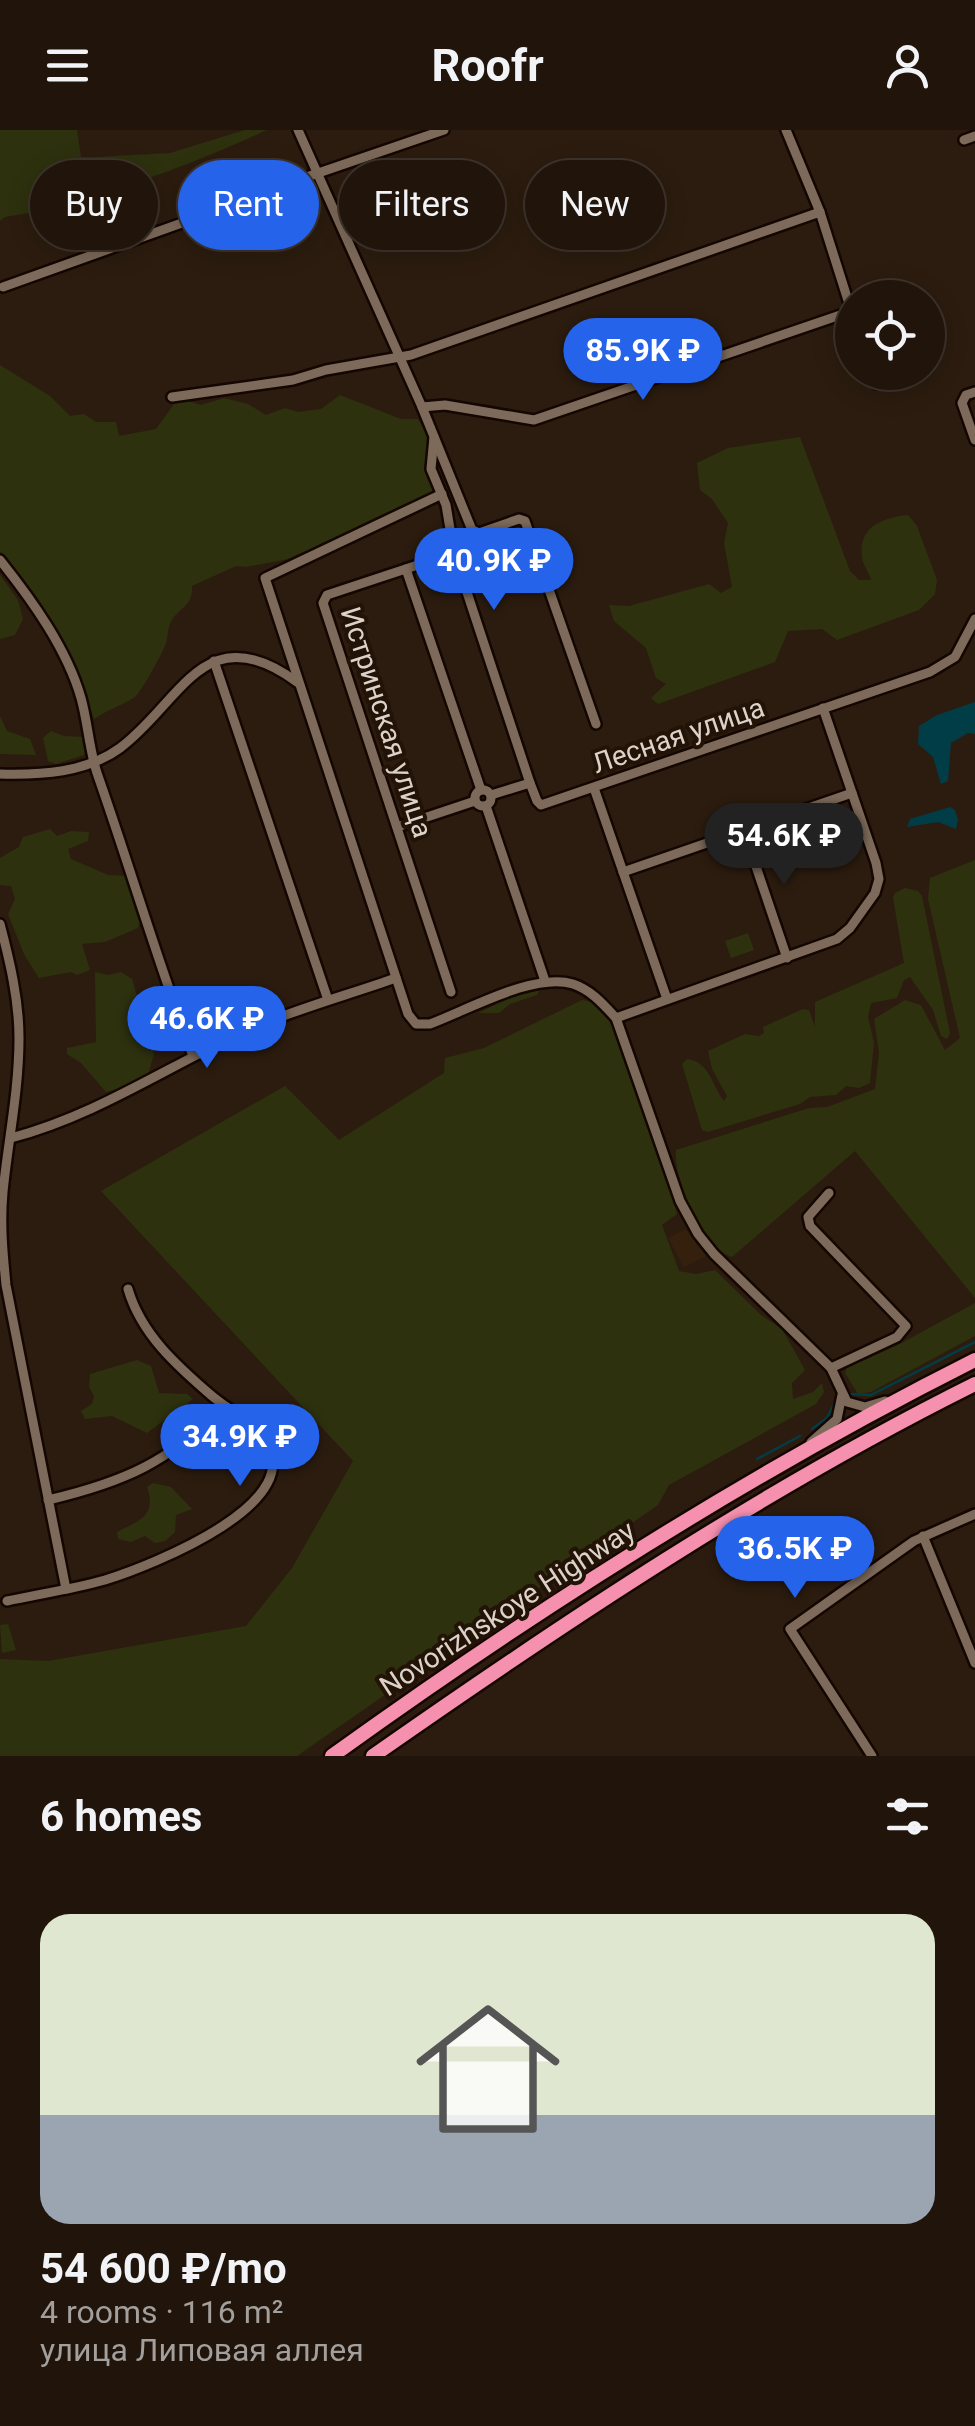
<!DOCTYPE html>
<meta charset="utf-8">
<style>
:root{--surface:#21150b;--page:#291e14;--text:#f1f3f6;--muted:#a29f9d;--line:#3e342c;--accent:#2563eb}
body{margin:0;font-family:Roboto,sans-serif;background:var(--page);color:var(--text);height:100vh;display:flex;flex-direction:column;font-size:38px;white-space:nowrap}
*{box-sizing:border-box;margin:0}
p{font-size:32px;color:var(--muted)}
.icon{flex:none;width:55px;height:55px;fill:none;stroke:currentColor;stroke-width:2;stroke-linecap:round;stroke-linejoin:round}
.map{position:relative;height:1626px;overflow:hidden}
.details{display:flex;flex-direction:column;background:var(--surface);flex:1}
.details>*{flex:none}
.hud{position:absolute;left:30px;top:30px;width:915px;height:90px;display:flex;gap:20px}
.controls{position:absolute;left:835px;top:150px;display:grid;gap:20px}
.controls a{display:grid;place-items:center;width:110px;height:110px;border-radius:50%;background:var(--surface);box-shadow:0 5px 25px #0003,0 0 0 2px var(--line);font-size:50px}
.price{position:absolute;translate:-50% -85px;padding:0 22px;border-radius:35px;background:var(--accent);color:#fff;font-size:32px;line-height:65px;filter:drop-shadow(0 2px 5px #0008)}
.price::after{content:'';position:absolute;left:50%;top:60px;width:30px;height:22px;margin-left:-15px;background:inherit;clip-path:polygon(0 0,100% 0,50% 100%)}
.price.selected{background:#222;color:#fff}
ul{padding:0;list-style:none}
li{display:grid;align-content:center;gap:20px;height:530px;padding:0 40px}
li+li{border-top:2px solid var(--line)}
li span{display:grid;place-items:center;height:310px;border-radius:30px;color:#555}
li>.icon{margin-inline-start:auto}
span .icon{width:180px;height:180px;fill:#fffc;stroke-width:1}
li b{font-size:42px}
h2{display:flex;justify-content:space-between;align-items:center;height:120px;padding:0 40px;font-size:42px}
.pill{padding:0 35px;border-radius:45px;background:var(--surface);box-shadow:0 5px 25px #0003,0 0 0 2px var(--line);font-size:35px;line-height:90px}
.pill.selected{background:var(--accent);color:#fff}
header{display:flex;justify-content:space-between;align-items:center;height:130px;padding:0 40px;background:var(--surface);font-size:45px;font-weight:700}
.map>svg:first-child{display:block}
.built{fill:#34200d}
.green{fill:#2d310e}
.water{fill:#003d46}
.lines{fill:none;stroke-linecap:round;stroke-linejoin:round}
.stream{stroke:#003d46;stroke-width:2.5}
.minor-casing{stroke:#140600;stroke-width:14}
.highway-casing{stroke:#140600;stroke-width:19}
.minor{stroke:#7d6a5a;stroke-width:9}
.highway{stroke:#f690af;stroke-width:14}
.labels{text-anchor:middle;stroke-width:8;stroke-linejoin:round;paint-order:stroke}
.street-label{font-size:28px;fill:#ddd2c9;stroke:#221306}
</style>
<header><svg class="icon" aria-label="menu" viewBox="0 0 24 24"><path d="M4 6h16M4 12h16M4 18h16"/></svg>Roofr<svg class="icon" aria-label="person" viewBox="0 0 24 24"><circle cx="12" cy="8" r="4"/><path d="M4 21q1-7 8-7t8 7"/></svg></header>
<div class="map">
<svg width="975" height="1626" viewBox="0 0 975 1626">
<rect width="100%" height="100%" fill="#2c1c0f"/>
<path class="built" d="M685,1099l21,27 -22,11 -16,-29z"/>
<g class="green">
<path d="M0,0h77l4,27h12l77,-4 75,-23h22c-52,24 -166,73 -219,68l-19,15 -24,4 -5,4z"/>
<path d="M0,235l50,31 20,20 14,-2 12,8h20l3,14 37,-7 18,-25 11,-4 16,5 23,-7 24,6 18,11 19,-7 13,4 23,-3 19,-14 61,24h17l12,19 -5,26 11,23 -5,8 -143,64 -42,8 -10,-1 -44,20c1,18 -9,20 -19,32 -7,10 -4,21 -9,30 -4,9 -22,42 -28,48 -8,7 -29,14 -42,23l-23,-61 -33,-59 -38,-48z"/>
<path d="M800,307l50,134 9,9h12c-2,-8 -8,-15 -9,-22 -4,-31 19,-40 46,-43l9,11 20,54 -2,14 -16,16 -82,30 -15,-11 -34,2 -13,31 -117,42 -7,-6 15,-14 -10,-6 -10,-30 -32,-27 -5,-16 20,1 80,-22 12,9 11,-6 -8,-44 4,-20 -16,-24 -12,-9 -3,-27 31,-15z"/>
<path d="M0,445l18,25 5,19 -8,16 -15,4z"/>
<path d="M0,586l7,15 23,8 6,16 -36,-1z"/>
<path d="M51,601l13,5 19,1 3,7 -2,11 -28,9 -8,-3 -5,-23z"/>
<path d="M50,699l7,7 14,-5 18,1 -1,9 -20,8 3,10 37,16 19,1 13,45 -2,7 -33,14 -23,2 8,26 -13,5 -6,-3 -32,6 -15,-24 -16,-40 7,-15 -4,-13 -11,-1v-27l19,-11 4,-10z"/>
<path d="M975,730v438l-120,-147 -123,106c-29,-9 -59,-78 -56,-107l133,-42 18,-1 48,-18 4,-37 -5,-33 31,-19 16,5 24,45 15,-12 -32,-139 2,-21z"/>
<path d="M905,758l13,3 4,5 28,137 -3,6 -6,-3 -8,-26 -23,-33 -6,3 -7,18 -26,5 -3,14 6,26 -4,40 -11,5 -13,-2 -10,9 -26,2 -10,7 -92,28 -6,-2 -20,-66 5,-5c23,3 24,25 37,42l3,-5 -15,-27 -4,-18 37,-17 14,2 5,-3 -1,-6 40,-18 6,1 6,17v-25l89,-39 -11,-65 2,-5z"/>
<path d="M748,803l6,17 -23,8 -6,-17z"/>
<path d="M95,842l13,3 13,-3 11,7 22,75 -6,20 -23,13 -19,5 -25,-29 -14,-9v-6l29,-6z"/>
<path d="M540,859l-3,6 -27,9 -11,9h-21l44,-21z"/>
<path d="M582,870l9,2 22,23 49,133 15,56 -15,11 17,46 17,3 19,-4 46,45 21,14 23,41 -13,13 1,16 20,-7 9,-9 2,9 -8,12 -147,81 -11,20 -361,251h-297v-97l48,2 198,-35 46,-58 61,-107 -252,-270 184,-105 54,54 105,-67 1,-15 39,-10z"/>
<path d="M975,1173v33l-104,56 -13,2 -13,-21 2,-6 49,-21z"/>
<path d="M137,1230l14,6 8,27 28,1 6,5 -46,34 -35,-17 -27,3 -4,-8 11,-7 2,-8 -5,-9 1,-13z"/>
<path d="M153,1353l18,4 21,22 -16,6 -1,17 -10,9 -10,2 -10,-7 -14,6 -13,-3 -1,-7c23,-12 40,-16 30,-45z"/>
<path d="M8,1494l8,26 -14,3 -2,-28z"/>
</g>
<g class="water">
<path d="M975,572v32l-7,-1 -17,10 -3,38 -7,3 -8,-27 -15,-13 1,-18 18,-11z"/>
<path d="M950,677l5,3 3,10 -2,9 -18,-7 -31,5 3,-8z"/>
</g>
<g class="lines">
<g class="stream">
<path d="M850,1264l21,1 104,-53"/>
<path d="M812,1299l15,-11 8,-16"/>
<path d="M757,1329l43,-23"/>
</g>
<defs>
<g id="minor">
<path d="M298,0l124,277 50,123 7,3 40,-14 6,2 71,203"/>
<path d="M786,0l34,82 32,101"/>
<path d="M964,10l11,-4"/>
<path d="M3,157l190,-68 29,-13 222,-76"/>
<path d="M872,242l4,12"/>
<path d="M975,262l-9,3 -4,8 13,37"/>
<path d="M172,267l121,-17 33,-10 85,-15 409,-143"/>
<path d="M422,277l23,-2 89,15 318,-109"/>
<path d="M434,307l-3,32 15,36 8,48 76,230 7,18 4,4 389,-133 25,-15 20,-38"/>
<path d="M442,364l-177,84 143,436 8,10h14c38,-14 104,-52 143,-40 18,6 30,20 43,34l64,183 18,33 16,20 117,114 16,34 18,5 20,-6"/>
<path d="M0,430c32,40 67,89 81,138 7,25 8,51 16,75 33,94 61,190 96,283"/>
<path d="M406,439l75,221"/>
<path d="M214,531l114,339"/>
<path d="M0,644c41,1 86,-1 120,-26 61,-45 84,-134 177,-66"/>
<path d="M594,658l73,211"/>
<circle cx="483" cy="668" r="8"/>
<path d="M491,665l39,-12"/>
<path d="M486,676l59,175"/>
<path d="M397,697l78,-26"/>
<path d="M744,701l43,127"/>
<path d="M623,742l229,-79"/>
<path d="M0,794c10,38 19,76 19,114 0,53 -11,103 -16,154 -3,32 0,62 3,93l60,304"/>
<path d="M451,862l-128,-389 4,-8 127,-42"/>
<path d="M616,888l221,-79 13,-11 25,-35 4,-14 -3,-16 -53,-155"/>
<path d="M11,1008c84,-22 154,-70 232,-106 49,-22 102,-36 153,-54"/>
<path d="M829,1063l-21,24 2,9 96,100 -9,11 -66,31"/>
<path d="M811,1312l26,-23 5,-24"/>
<path d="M48,1370c81,-19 117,-38 179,-93"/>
<path d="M923,1406l52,127"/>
<path d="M7,1471c33,-7 66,-12 98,-21 45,-14 215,-80 155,-145 -14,-16 -32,-26 -48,-39 -35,-30 -71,-62 -84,-107"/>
<path d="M872,1626l-82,-127 124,-88 61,-27"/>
</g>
<g id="highway">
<path d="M332,1626c204,-147 418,-283 643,-396"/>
<path d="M373,1626c193,-135 391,-267 602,-372"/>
</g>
</defs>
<use href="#minor" class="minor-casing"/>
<use href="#highway" class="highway-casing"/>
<use href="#minor" class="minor"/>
<use href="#highway" class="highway"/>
</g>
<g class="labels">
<g class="street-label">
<text transform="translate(387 592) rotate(72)" y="10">Истринская улица</text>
<text transform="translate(678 605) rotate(-19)" y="10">Лесная улица</text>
<text transform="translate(507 1478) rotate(-33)" y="10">Novorizhskoye Highway</text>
</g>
</g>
</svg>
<div class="controls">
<a><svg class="icon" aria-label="locate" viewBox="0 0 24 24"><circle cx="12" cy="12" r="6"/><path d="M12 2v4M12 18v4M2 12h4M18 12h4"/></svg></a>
</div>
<b class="price" style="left:643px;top:273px">85.9K ₽</b>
<b class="price" style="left:494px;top:483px">40.9K ₽</b>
<b class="price selected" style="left:784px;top:758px">54.6K ₽</b>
<b class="price" style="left:207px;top:941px">46.6K ₽</b>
<b class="price" style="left:240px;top:1359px">34.9K ₽</b>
<b class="price" style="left:795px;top:1471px">36.5K ₽</b>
<div class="hud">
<a class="pill">Buy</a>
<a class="pill selected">Rent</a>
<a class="pill">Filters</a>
<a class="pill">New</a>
</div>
</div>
<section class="details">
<h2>6 homes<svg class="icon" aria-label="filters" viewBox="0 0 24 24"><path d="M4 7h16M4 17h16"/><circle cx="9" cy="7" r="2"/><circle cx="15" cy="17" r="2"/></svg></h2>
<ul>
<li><span style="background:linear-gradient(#dfe7d0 65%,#9aa5b1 0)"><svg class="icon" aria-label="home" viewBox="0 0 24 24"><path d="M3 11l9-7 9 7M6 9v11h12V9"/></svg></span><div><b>54 600 ₽/mo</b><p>4 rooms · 116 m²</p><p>улица Липовая аллея</p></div></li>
</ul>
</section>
